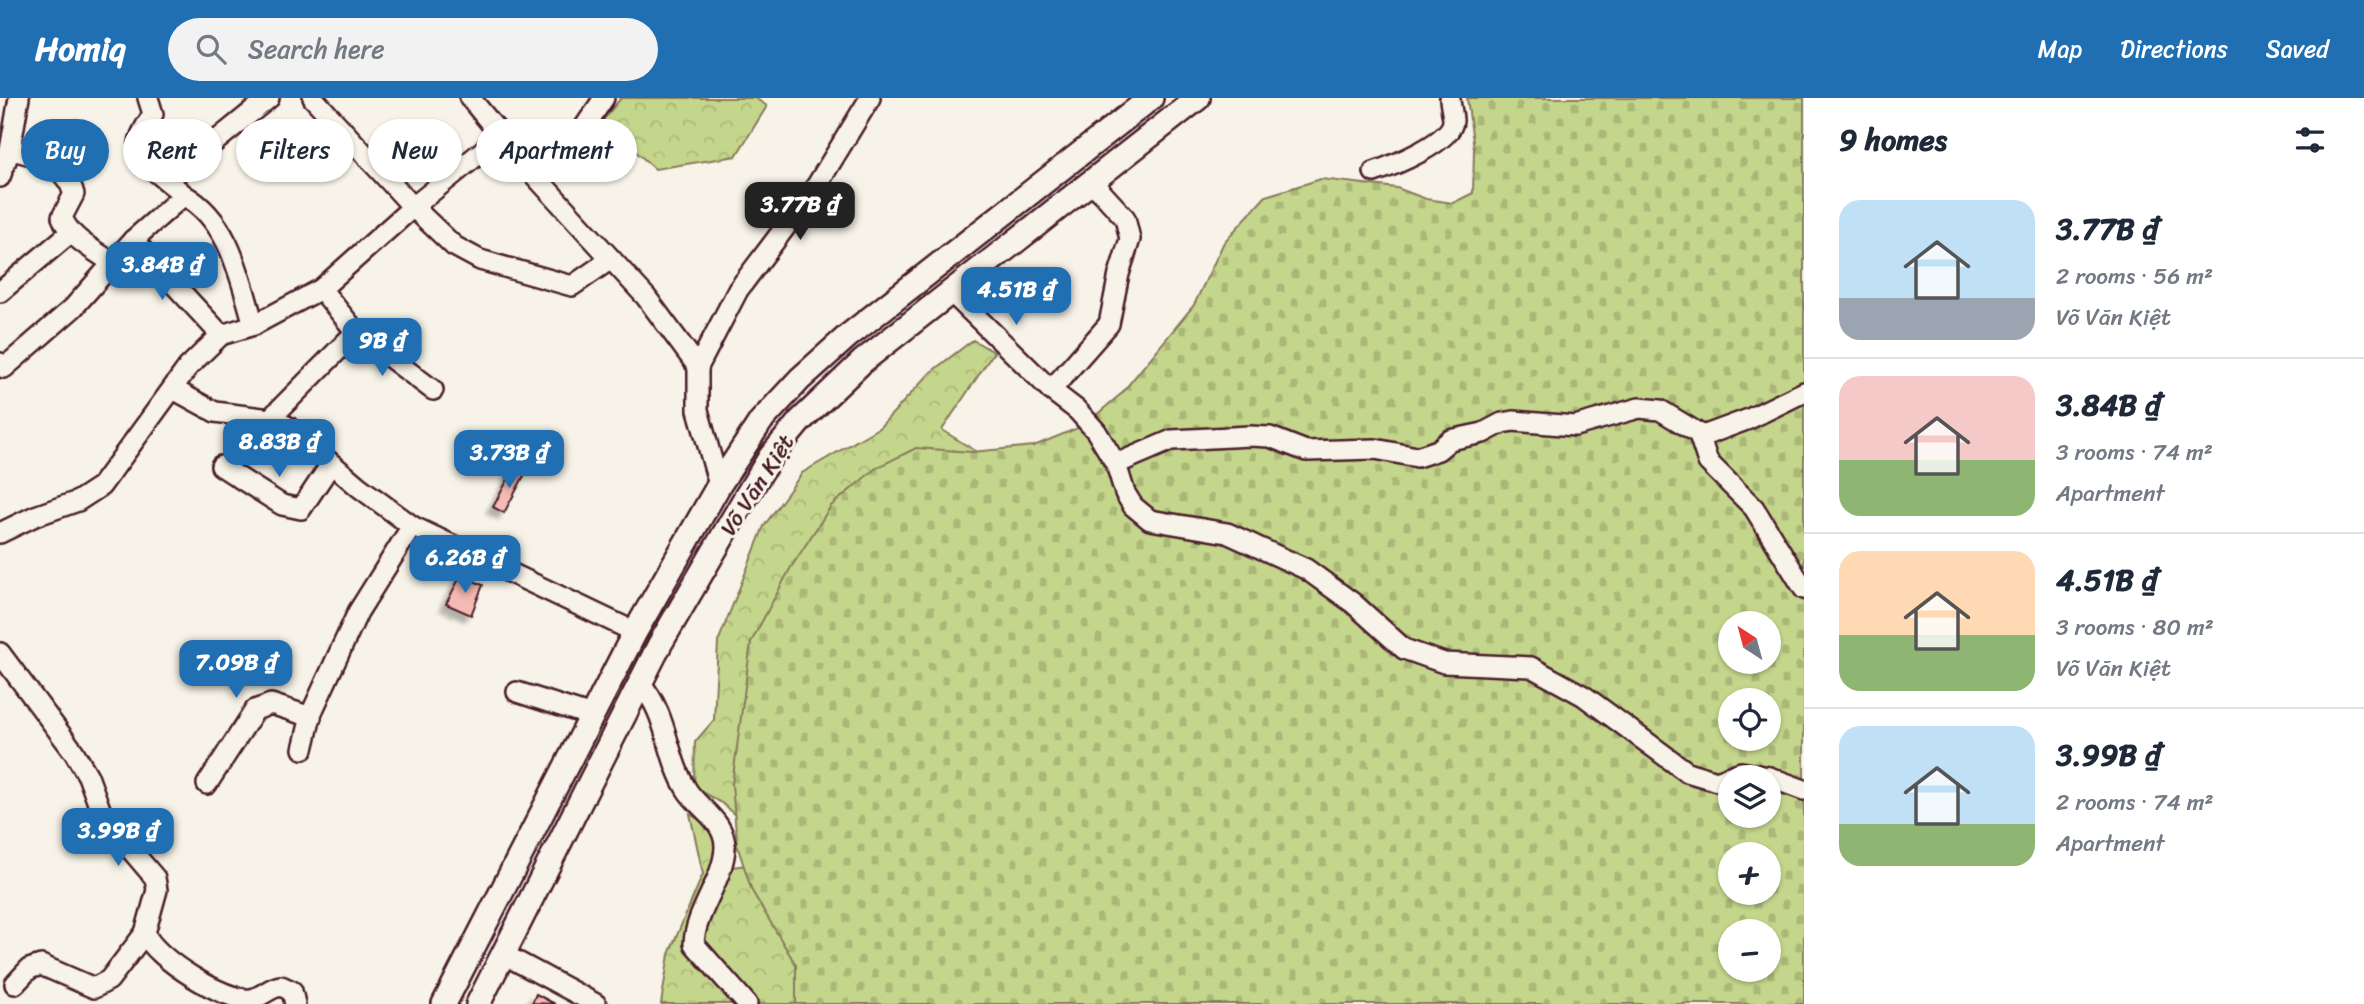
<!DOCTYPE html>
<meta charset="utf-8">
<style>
:root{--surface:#fff;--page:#f2f2f3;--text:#1f2937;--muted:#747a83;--line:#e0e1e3;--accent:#1f6fb2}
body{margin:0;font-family:Sriracha,sans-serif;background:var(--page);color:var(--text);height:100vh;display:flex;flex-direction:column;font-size:26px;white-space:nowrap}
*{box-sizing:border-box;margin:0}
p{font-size:23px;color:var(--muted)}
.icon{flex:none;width:38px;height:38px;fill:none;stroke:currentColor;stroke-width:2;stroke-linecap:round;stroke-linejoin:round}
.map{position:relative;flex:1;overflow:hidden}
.side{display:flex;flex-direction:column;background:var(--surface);width:560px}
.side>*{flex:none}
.banner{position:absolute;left:21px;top:21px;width:665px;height:63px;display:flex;gap:14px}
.needle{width:46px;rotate:324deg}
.fabs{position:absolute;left:1718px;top:513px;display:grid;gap:14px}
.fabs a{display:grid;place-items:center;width:63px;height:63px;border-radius:50%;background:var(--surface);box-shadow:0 2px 5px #0004;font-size:35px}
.price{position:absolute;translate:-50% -60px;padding:0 16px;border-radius:14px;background:var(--accent);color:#fff;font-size:23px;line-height:46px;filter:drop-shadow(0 2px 4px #0008)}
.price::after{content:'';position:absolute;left:50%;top:42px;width:21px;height:16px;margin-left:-10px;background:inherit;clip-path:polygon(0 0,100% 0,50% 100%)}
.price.current{background:#222;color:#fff}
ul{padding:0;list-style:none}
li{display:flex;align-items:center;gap:21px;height:175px;padding:0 35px}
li+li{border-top:2px solid var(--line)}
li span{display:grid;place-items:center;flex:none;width:196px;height:140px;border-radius:21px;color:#555}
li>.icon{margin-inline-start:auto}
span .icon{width:84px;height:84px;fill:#fffc;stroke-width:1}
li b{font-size:30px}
h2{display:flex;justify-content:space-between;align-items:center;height:84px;padding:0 35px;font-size:30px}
.chip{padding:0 24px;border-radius:32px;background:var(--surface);box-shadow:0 2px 5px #0004;font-size:24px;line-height:63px}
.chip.current{background:var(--accent);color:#fff}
header{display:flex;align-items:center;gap:42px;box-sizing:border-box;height:98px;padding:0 35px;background:var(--accent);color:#fff}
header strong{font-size:33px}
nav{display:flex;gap:38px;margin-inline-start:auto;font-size:24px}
.search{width:490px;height:63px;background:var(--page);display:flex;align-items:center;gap:18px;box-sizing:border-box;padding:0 24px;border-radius:38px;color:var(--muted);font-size:26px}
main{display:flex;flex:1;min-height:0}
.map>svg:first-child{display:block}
.forest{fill:url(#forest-crowns);stroke:#877a5b;stroke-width:2}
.cemetery{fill:url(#cemetery-stones);stroke:#877a5b;stroke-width:2;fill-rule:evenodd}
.building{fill:#f5bab4;stroke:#4a1f2b;stroke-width:2;filter:url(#shadow)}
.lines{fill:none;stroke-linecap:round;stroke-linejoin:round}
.minor-casing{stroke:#4a1f2b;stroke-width:24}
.major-casing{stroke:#4a1f2b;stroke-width:28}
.minor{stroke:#f7f3e8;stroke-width:19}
.major{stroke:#f7f3e8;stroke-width:23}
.labels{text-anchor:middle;stroke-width:6;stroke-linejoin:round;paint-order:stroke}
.street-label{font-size:23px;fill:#4a1f2b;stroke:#f7f3e8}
</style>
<header>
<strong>Homiq</strong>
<div class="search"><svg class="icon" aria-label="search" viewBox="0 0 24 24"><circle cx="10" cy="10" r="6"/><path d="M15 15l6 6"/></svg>Search here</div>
<nav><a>Map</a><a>Directions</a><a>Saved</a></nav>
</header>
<main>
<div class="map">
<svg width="1804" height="906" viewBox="0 0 1804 906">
<defs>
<pattern id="forest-crowns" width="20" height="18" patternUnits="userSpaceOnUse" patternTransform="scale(1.75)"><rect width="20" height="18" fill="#c4d68b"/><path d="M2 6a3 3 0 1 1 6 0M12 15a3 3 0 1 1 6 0" fill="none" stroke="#aab778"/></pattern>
<pattern id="cemetery-stones" width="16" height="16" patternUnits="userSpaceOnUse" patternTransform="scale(1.75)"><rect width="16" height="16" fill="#c4d68b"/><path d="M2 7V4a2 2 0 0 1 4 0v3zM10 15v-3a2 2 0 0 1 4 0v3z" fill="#aab778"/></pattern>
<filter id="shadow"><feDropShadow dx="-6" dy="6" stdDeviation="2" flood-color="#0004"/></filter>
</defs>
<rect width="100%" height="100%" fill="#f7f3e8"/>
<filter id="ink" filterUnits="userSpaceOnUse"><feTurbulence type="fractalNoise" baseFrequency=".0143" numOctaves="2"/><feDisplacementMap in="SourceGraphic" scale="14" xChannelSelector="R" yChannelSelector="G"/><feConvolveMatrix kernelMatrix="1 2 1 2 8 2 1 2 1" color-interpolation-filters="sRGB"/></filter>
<g filter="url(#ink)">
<g class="forest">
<path d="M621,0h134l12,8 -31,50 -81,13 -53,-48z"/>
<path d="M973,242l21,12 -52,78 43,27 -155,547h-169l8,-50 34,-80 -13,-60 17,11 19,23 -2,20 30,-4 3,-28 -34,-32 -29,-17 1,-45 19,-22 4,-78 46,-116 38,-53 78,-46 51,-55z"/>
</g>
<path class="cemetery" d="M1467,0h337v906h-1008v-39l-44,-74 -15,-46 -5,-61 19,-142 39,-73 41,-63 45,-38 40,-20 56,4 62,-6 49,-20 38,-32 73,-89 30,-63 42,-46 55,-17 76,9 29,11 27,4 20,-10 1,-44zM1731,525h38v39h-38zM1731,602h38v38h-38zM1731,679h38v39h-38zM1731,756h38v38h-38zM1731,833h38v39h-38z"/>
<g class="building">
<path d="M514,370l11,6 -21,39 -11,-6z"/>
<path d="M461,477l22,10 -12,30 -25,-11z"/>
<path d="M536,896l19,10 -23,-1z"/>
</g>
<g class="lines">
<defs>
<g id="minor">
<path d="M313,0l100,109 41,39 26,14 92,26 39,-27"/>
<path d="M470,0l56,68 120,131 52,70v43l21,75"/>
<path d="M10,52c25,4 56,16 64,44l-12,23c8,22 33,33 50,46"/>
<path d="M1374,74c18,-6 78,-30 79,-51 0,-7 -3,-16 -3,-23"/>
<path d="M535,77l36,-28 33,-49"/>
<path d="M0,79l10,-27 9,-52"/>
<path d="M169,81l100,-81"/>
<path d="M1092,84l33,36 5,21 -11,35 -10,50 -58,66 26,20 19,21 20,33 9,29 8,13 17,14 77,13 79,36 47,34 51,46 40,14 87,4 53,29 103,76 30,9 24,-9 28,5"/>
<path d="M184,97c46,26 56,83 70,130"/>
<path d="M133,142l88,95"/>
<path d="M0,194l70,-59"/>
<path d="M952,195l99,97"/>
<path d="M356,234l77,58"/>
<path d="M0,265l4,5 69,-60 60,-68 51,-45c-12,-12 -45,-31 -45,-50 0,-10 9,-22 14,-31l-5,-16"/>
<path d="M698,269l40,-77 79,-105 53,-87"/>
<path d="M173,291l42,23 55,7 17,7 72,61 53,39 223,106"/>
<path d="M270,321l86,-87 -35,-43"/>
<path d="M1699,337l9,27 46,46 50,81"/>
<path d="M1116,366l56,-24 78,-4 20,1 36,14 69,-2 42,8 21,-7 12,-10 33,-7 19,-10 11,-2 62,5 64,-18 21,2 43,26 46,-17 55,-27"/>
<path d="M221,368l61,39 19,4 30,-45"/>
<path d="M0,435l35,-17 43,-15 23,-15 87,-119 33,-32 33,-10 67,-36 92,-82 88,-71"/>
<path d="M0,555l74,99 14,24 15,41 52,61 2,12 -12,43c9,25 81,69 106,66 11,-2 19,-12 30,-13l11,5 3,13"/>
<path d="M640,585c28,31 26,73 47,107 12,19 38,31 38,57 -1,33 -30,64 -31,97l53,60"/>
<path d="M517,594l75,24"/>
<path d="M303,651l9,-37 46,-100 54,-86"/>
<path d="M1769,679l35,13"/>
<path d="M207,686l48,-74 16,-6 40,13"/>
<path d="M503,856l93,50"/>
<path d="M15,886l14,-15 12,-4 53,23 15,-8 36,-47"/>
</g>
<g id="major">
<path d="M444,906l191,-372 84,-147 42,-64 39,-42 48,-43 303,-238"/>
<path d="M478,906l182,-360 84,-144 27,-44 29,-35 63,-60 335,-263"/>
</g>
</defs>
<use href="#minor" class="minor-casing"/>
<use href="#major" class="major-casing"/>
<use href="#minor" class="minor"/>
<use href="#major" class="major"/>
</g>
</g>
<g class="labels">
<g class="street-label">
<text transform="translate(757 387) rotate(-57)" y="8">Võ Văn Kiệt</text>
</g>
</g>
</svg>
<div class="fabs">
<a><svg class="needle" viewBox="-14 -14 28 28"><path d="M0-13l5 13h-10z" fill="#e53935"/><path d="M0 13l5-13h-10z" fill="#747a83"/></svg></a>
<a><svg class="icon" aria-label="locate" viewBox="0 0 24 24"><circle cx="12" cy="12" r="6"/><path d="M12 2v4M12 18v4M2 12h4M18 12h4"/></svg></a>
<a><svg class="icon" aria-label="layers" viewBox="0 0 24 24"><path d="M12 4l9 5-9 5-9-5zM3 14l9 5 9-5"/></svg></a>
<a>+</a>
<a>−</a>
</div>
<b class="price current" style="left:800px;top:144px">3.77B ₫</b>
<b class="price" style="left:162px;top:204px">3.84B ₫</b>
<b class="price" style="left:1016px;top:229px">4.51B ₫</b>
<b class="price" style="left:382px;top:280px">9B ₫</b>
<b class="price" style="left:279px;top:381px">8.83B ₫</b>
<b class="price" style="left:509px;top:392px">3.73B ₫</b>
<b class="price" style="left:465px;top:497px">6.26B ₫</b>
<b class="price" style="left:236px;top:602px">7.09B ₫</b>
<b class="price" style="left:118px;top:770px">3.99B ₫</b>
<div class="banner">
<a class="chip current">Buy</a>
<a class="chip">Rent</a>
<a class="chip">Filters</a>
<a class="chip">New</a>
<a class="chip">Apartment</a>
</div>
</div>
<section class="side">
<h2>9 homes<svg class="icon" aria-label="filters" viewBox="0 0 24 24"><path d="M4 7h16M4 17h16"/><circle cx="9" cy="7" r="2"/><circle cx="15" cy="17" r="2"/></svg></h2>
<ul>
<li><span style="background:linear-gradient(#bfe0f5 70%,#9aa5b1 0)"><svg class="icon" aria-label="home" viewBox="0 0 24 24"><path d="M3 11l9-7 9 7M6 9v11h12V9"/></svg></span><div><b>3.77B ₫</b><p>2 rooms · 56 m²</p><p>Võ Văn Kiệt</p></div></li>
<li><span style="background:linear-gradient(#f6c9c9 60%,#8fb573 0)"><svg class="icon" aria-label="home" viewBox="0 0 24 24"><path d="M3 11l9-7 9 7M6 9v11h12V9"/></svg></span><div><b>3.84B ₫</b><p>3 rooms · 74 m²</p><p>Apartment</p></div></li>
<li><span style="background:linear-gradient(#ffd9b3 60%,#8fb573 0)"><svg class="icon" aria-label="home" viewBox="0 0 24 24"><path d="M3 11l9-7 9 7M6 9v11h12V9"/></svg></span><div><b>4.51B ₫</b><p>3 rooms · 80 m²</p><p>Võ Văn Kiệt</p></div></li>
<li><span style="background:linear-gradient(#bfe0f5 70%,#8fb573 0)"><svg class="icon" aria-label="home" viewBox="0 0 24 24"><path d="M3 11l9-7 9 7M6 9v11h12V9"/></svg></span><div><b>3.99B ₫</b><p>2 rooms · 74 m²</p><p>Apartment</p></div></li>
</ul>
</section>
</main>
